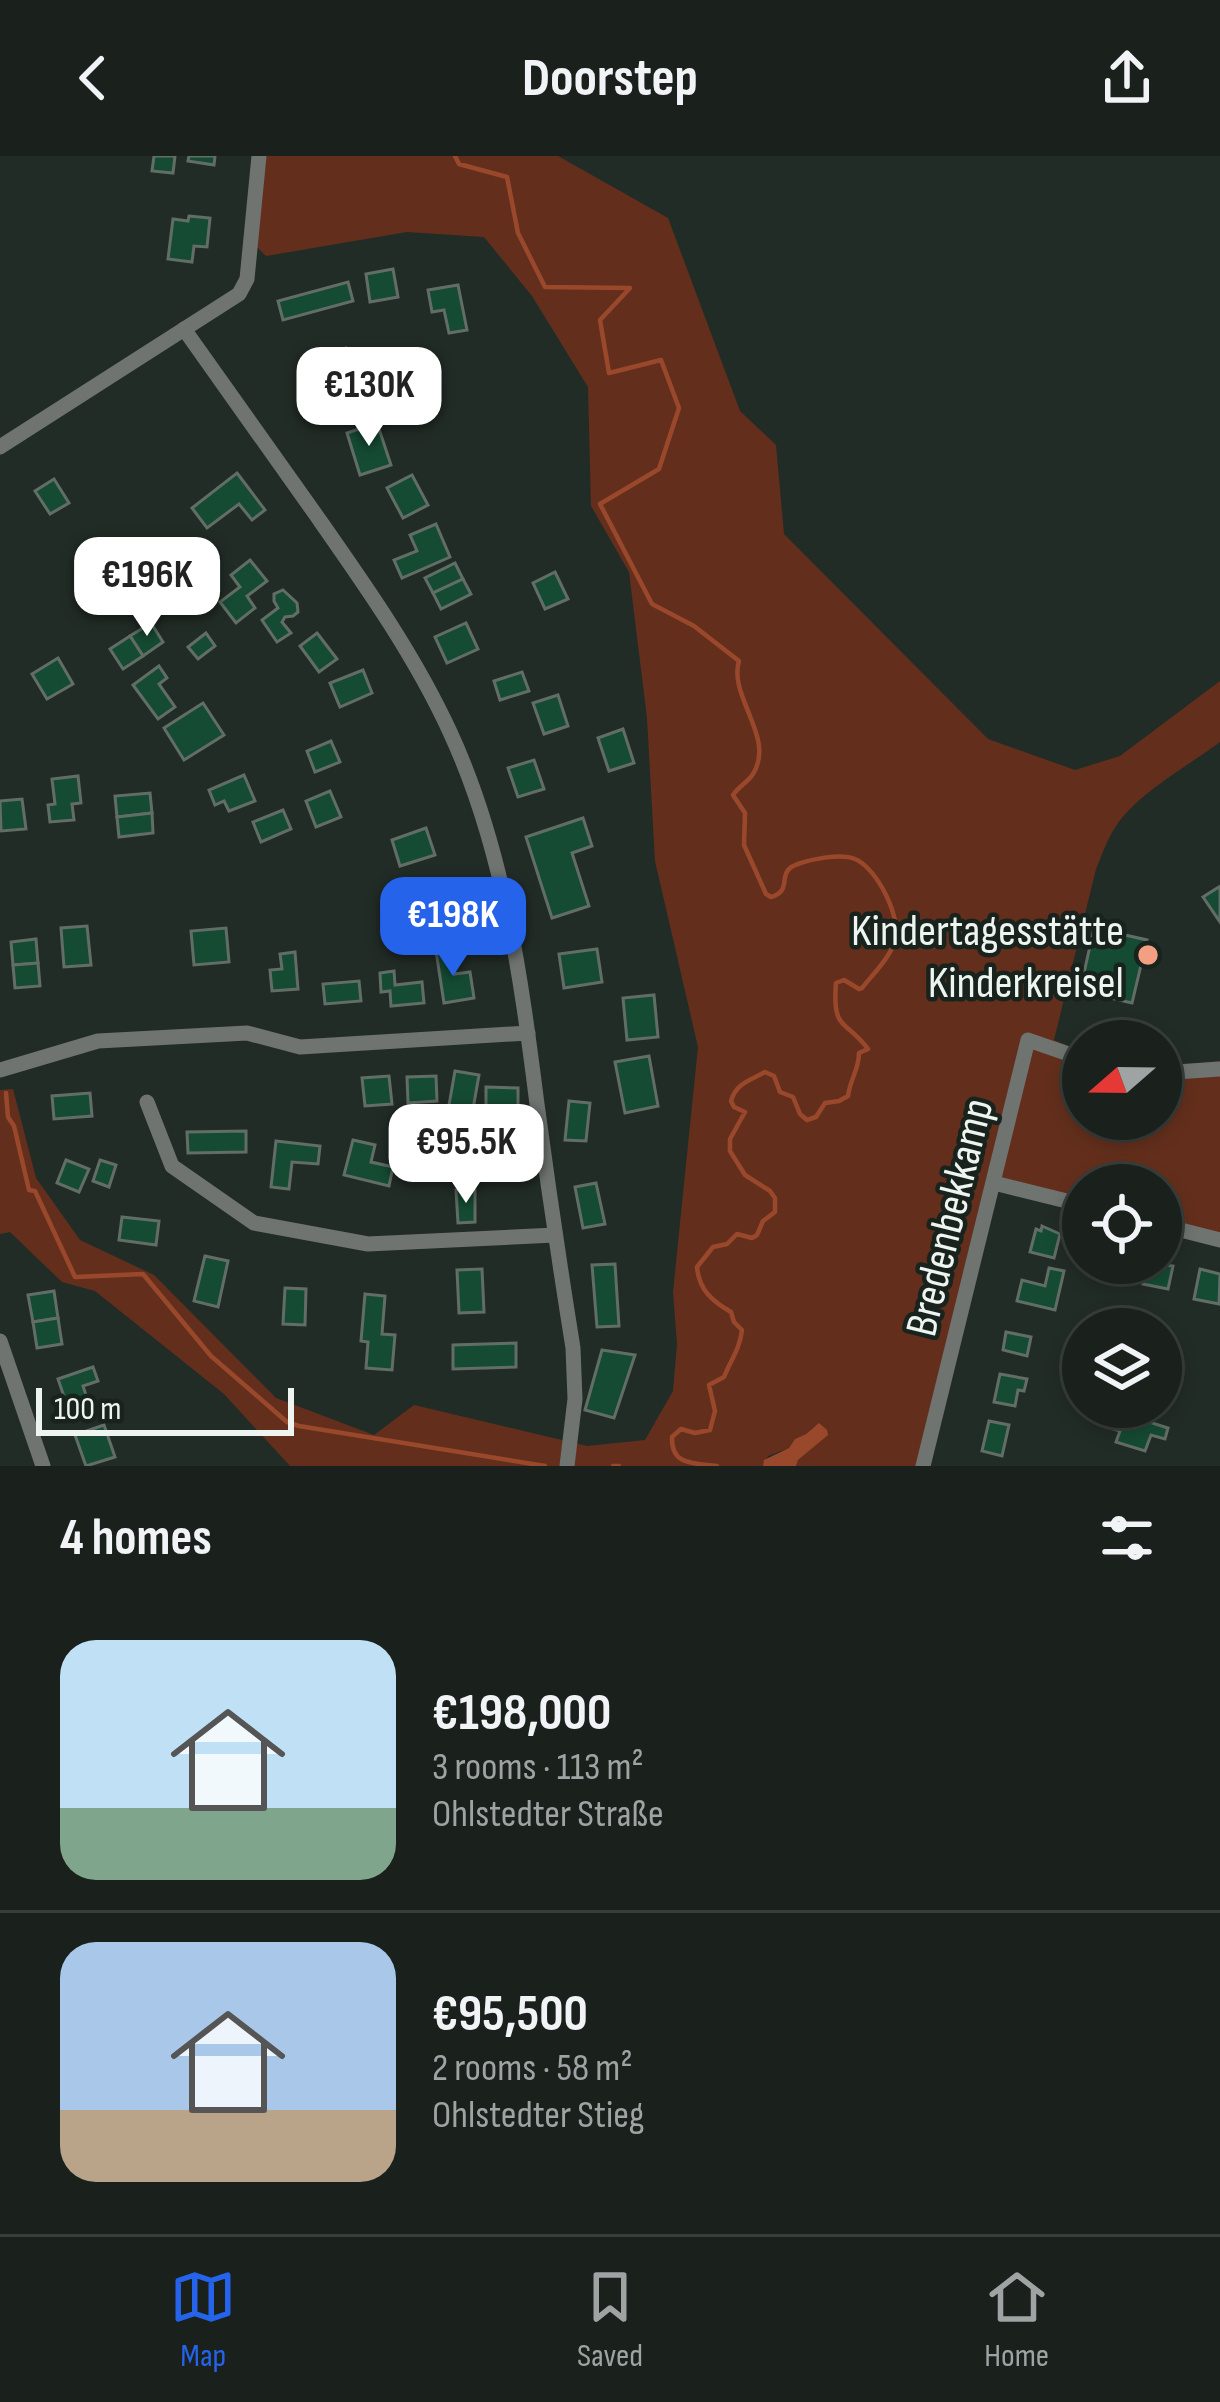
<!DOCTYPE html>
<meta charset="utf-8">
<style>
:root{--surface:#1a211d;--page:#272e2a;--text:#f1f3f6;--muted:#9fa3a4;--line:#383e3b;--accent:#2563eb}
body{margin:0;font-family:"Sofia Sans Condensed",sans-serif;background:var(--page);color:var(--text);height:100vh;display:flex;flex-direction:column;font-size:45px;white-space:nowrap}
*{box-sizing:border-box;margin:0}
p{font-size:39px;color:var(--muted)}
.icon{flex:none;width:66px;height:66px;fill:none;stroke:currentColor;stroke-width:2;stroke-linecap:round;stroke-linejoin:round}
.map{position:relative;height:1310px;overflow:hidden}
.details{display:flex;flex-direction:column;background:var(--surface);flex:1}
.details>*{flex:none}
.needle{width:78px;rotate:250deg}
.tools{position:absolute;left:1062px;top:864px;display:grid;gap:24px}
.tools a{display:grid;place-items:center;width:120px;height:120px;border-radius:50%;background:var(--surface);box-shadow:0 6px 18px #0003,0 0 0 3px var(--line);font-size:60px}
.scale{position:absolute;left:36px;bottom:30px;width:258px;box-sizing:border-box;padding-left:12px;border:6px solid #eef4f0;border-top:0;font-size:33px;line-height:42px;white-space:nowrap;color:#eef4f0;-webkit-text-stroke:9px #19231d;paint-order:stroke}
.price{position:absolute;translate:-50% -102px;padding:0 27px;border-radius:24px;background:#fff;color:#222;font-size:39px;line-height:78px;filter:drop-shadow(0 3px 6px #0008)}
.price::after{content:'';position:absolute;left:50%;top:72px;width:36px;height:27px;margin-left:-18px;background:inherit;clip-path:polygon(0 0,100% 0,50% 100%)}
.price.current{background:var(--accent);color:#fff}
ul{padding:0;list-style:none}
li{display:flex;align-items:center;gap:36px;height:300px;padding:0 60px}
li+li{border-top:3px solid var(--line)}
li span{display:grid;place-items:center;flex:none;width:336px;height:240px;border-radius:36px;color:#555}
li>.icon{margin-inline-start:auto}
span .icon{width:144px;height:144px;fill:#fffc;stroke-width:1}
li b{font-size:51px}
h2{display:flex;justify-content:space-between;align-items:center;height:144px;padding:0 60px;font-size:51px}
header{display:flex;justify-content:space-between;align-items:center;height:156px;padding:0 60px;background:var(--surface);font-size:54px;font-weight:700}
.menu{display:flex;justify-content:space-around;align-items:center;height:168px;border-top:3px solid var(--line);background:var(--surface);font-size:33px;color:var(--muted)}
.menu a{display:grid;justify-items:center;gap:6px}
.menu .current{color:var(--accent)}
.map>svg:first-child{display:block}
.green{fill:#632f1c}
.water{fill:#9a482b}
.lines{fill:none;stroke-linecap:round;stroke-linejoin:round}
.stream{stroke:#9a482b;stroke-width:4.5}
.building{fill:#154b33;stroke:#616d66;stroke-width:3}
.minor{stroke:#6f7471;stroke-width:15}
.poi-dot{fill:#f39f82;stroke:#19231d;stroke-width:4.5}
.labels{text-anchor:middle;stroke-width:9;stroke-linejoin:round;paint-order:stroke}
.poi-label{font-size:45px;fill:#eef4f0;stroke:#19231d;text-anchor:end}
.street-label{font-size:45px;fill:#eef4f0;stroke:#19231d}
</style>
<header><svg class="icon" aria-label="back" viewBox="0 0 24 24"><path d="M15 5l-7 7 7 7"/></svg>Doorstep<svg class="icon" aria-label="share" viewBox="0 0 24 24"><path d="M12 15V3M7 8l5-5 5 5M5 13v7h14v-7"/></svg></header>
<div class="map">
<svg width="1220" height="1310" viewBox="0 0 1220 1310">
<rect width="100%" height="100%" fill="#222c27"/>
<path class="green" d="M264,0h294l78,44 32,18 72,193 36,34 8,89 204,205 87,31 45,-14 100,-75v61c-32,24 -82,51 -104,84 -9,13 -14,29 -20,43l-42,171 29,12v67h78v-52l59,-6v176l-59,-14v-38h-78v19l-89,-21 -71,283h-127l2,-6 29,-25 -12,-9 -9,8 -11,5 -6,9 -21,8 -5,10h-473l-66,-72 -129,-103 -33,-9 -52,-50 -10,2v-144l13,-1 23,89 44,62 74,35 122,123 98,37 40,-30 173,41 58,-6 28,-49 4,-47 -4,-52 25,-245 -43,-186 -8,-143 -18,-146 -38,-66 -3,-119 -56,-91 -48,-59 -77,-5 -141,24 -9,-9z"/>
<path class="water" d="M819,1267l8,7 1,5 -30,25 -2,6h-33l1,-6 25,-12 6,-9 11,-5z"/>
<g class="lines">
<g class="stream">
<path d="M455,0l4,8 48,13 11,56 27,54 85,1 -30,32 9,53 52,-13 18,48 -20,61 -59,35 52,100 42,22 45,35c-11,36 37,76 14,113 -5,8 -15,13 -20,21l12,18 -1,32 22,49 5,3c24,-7 3,-25 27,-33 14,-5 43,-11 57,-5 22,9 47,59 40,82 -6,18 -22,33 -33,47l-3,1 -15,-9 -8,3c-4,49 10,36 32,66l-9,4c0,16 -9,27 -11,43l-9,5 -14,2 -9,14 -9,3 -7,-6 -7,-17 -13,-5 -6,-16 -9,-4c-14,8 -29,11 -34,29l3,6 11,5 -15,27v12l15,24 25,16 5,7v14l-12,9 -6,14 -5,3 -15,-4 -10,10 -14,3 -16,20c2,23 15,34 34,45l3,10 8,8c-2,18 -11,30 -18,47l-15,8 6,26 -5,19 -15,3 -14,-4 -9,8c-1,29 22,26 45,29"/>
<path d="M6,937l2,24 6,9 15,64 6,1 40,86 68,-3 68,82 76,66 12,4 246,40"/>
<path d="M613,1310h6"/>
</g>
</g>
<g class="building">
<path d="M154,0h21l-2,17 -21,-2z"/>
<path d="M189,0h26l-1,9 -26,-4z"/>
<path d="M189,60l21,2 -3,29 -13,-1 -2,16 -24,-3 5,-40 15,2z"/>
<path d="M393,113l5,28 -28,5 -4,-28z"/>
<path d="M348,126l5,19 -70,19 -5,-19z"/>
<path d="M458,129l9,45 -18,3 -5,-23 -12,2 -4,-22z"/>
<path d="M346,192l13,47 -41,12 -14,-46z"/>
<path d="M377,267l14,42 -31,10 -13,-42z"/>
<path d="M237,317l28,37 -13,10 -13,-16 -32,24 -15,-20z"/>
<path d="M412,319l16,30 -25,13 -16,-30z"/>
<path d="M54,323l15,24 -19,11 -15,-23z"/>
<path d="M436,368l14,33 -48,21 -8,-18 23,-9 -7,-16z"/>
<path d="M250,404l17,21 -20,15 8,12 -19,15 -16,-21 20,-15 -9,-12z"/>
<path d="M455,407l8,16 -30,14 -8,-15z"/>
<path d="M555,416l13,27 -23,10 -12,-26z"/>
<path d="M463,423l8,15 -30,15 -8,-16z"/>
<path d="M283,434l14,13 1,9 -5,4 -8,1 -3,5 9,11 -14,9 -15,-22 16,-12 -4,-7v-7z"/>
<path d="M151,467l12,19 -20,14 -13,-20z"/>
<path d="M466,467l12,26 -31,14 -12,-26z"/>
<path d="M206,477l9,13 -17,13 -10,-12z"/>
<path d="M317,477l20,26 -18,13 -19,-26z"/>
<path d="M130,480l13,20 -20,13 -13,-20z"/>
<path d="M58,502l15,26 -26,15 -15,-25z"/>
<path d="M159,510l8,12 -8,6 16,23 -17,12 -25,-34z"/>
<path d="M363,514l9,23 -32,14 -10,-24z"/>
<path d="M522,516l7,19 -29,9 -6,-19z"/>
<path d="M558,539l10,31 -24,8 -11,-31z"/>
<path d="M203,547l21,32 -40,25 -20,-32z"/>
<path d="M623,573l11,34 -25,8 -11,-33z"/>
<path d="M331,585l9,21 -25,10 -8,-21z"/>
<path d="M534,604l10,29 -26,8 -10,-29z"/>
<path d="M244,619l11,26 -26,10 -5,-10 -9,4 -6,-15z"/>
<path d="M78,620l3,27 -9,1 2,16 -24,2 -2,-17 7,-1 -3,-25z"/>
<path d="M330,635l11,26 -25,10 -10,-26z"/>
<path d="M150,637l2,20 -35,4 -2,-21z"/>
<path d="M22,643l4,30 -25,2 -1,-30z"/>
<path d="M283,654l8,19 -30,13 -8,-20z"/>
<path d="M152,657l1,20 -34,4 -2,-20z"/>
<path d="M583,662l9,28 -20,7 17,53 -37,12 -26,-81z"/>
<path d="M426,672l9,27 -35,11 -8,-26z"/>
<path d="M1219,731l1,2v33l-17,-25z"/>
<path d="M87,770l4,39 -27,2 -3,-39z"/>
<path d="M226,772l3,34 -35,3 -3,-34z"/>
<path d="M1094,772l53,12 -15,63 -52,-12z"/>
<path d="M36,783l2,24 -25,2 -2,-23z"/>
<path d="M451,793l4,25 15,-2 4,26 -30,5 -8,-52z"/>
<path d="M597,793l5,33 -38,6 -5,-34z"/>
<path d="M295,796l3,37 -26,2 -2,-21 12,-1 -2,-15z"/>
<path d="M38,807l2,23 -25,2 -2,-23z"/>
<path d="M394,815l1,14 27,-3 2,21 -33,3 -1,-15 -9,1 -1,-19z"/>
<path d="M359,825l2,20 -36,3 -2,-20z"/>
<path d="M654,839l4,42 -31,3 -4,-42z"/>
<path d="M649,900l9,50 -33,7 -10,-51z"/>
<path d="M455,915l24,4 -6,34 -24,-4z"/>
<path d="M389,920l3,28 -27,2 -3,-28z"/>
<path d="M436,920l1,25 -29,2 -1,-26z"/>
<path d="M486,931l32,1v19l-32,-1z"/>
<path d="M90,937l2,23 -38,3 -2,-23z"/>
<path d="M569,945l21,2 -4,38 -21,-1z"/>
<path d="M486,950l32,1 -1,19h-32z"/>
<path d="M246,975v21l-58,1 -1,-21z"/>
<path d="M353,984l22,5 -4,17 22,5 -4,19 -45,-11z"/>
<path d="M276,985l44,5 -2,18 -26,-2 -3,27 -18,-2z"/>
<path d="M66,1004l23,9 -10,23 -22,-9z"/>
<path d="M100,1004l16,5 -7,22 -16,-6z"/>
<path d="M596,1027l9,41 -22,4 -8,-41z"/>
<path d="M456,1034h19v32l-17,1z"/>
<path d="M122,1061l37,4 -3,24 -37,-5z"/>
<path d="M1042,1070l18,8 -6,24 -24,-6 6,-23 5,2z"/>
<path d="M205,1100l23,5 -10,46 -24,-6z"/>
<path d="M1148,1107l25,3 -5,23 -25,-5z"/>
<path d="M615,1108l4,62 -22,1 -5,-62z"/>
<path d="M1049,1112l15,3 -9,39 -38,-9 5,-21 23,6z"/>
<path d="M482,1113l2,43 -25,1 -2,-43z"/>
<path d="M1200,1113l20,5 -1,30 -25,-5z"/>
<path d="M285,1132l21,1 -1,36 -22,-1z"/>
<path d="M54,1135l4,27 -25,4 -5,-27z"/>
<path d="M365,1138l20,2 -3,38 13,1 -3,35 -26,-2 2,-26 -7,-1z"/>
<path d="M58,1162l4,26 -25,4 -4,-26z"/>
<path d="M1006,1176l25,5 -4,19 -24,-6z"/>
<path d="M516,1187v24l-63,2v-24z"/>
<path d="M602,1194l33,5 -21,63 -29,-8z"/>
<path d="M93,1211l5,14 -15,5 6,18 -20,7 -11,-32z"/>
<path d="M1000,1218l27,5 -3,12 -6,-1 -3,16 -21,-4z"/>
<path d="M1112,1254l56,18 -3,11 -14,-4 -6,16 -29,-9 4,-11 -13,-4z"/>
<path d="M989,1265l20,4 -7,31 -20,-5z"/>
<path d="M104,1269l11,32 -29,9 -11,-31z"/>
</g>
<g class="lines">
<g class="minor">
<path d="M184,173c44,62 88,124 132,186 49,70 98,139 134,217 54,117 71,246 87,372 11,82 23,163 36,244l2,51 -8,67"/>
<path d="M0,291l239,-153 8,-15 12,-123"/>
<path d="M0,914l98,-29 149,-8 53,14 228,-14"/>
<path d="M1161,917l59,-4"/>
<path d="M147,946l25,64 82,57 114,21 187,-9"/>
<path d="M994,1027l89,22"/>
<path d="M1161,1069l59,15"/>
<path d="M0,1185l43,125"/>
<path d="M923,1310l105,-426 55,19"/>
</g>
</g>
<circle class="poi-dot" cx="1148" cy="799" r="12"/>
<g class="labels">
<g class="poi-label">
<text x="1124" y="789">Kindertagesstätte<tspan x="1124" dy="52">Kinderkreisel</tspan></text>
</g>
<g class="street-label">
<text transform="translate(948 1061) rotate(-76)" y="16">Bredenbekkamp</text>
</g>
</g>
</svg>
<div class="tools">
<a><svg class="needle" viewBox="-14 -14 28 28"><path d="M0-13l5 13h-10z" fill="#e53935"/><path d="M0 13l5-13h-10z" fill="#9fa3a4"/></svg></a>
<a><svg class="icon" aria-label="locate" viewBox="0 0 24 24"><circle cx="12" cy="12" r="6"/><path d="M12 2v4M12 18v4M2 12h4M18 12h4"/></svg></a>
<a><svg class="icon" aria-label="layers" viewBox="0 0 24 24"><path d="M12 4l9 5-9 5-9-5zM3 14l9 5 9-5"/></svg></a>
</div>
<div class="scale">100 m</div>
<b class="price" style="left:369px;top:293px">€130K</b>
<b class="price" style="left:147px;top:483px">€196K</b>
<b class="price current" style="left:453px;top:823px">€198K</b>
<b class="price" style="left:466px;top:1050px">€95.5K</b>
</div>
<section class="details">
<h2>4 homes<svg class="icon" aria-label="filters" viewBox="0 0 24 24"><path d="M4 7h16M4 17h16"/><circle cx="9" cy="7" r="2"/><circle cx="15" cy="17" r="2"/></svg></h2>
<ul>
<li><span style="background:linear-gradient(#bfe0f5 70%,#7fa58c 0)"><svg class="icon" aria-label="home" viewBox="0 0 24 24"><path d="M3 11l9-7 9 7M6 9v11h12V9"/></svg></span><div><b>€198,000</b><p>3 rooms · 113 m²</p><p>Ohlstedter Straße</p></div></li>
<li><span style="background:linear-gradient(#a9c7e8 70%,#b9a48a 0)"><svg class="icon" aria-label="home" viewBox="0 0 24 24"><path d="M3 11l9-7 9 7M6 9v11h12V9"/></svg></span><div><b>€95,500</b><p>2 rooms · 58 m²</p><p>Ohlstedter Stieg</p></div></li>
</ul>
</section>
<nav class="menu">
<a class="current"><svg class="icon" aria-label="map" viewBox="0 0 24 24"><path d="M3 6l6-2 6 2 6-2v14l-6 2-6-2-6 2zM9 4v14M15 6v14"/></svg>Map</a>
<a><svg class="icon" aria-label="saved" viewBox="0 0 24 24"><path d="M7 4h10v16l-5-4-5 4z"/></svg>Saved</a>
<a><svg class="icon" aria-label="home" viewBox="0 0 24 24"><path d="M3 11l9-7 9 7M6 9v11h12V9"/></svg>Home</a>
</nav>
